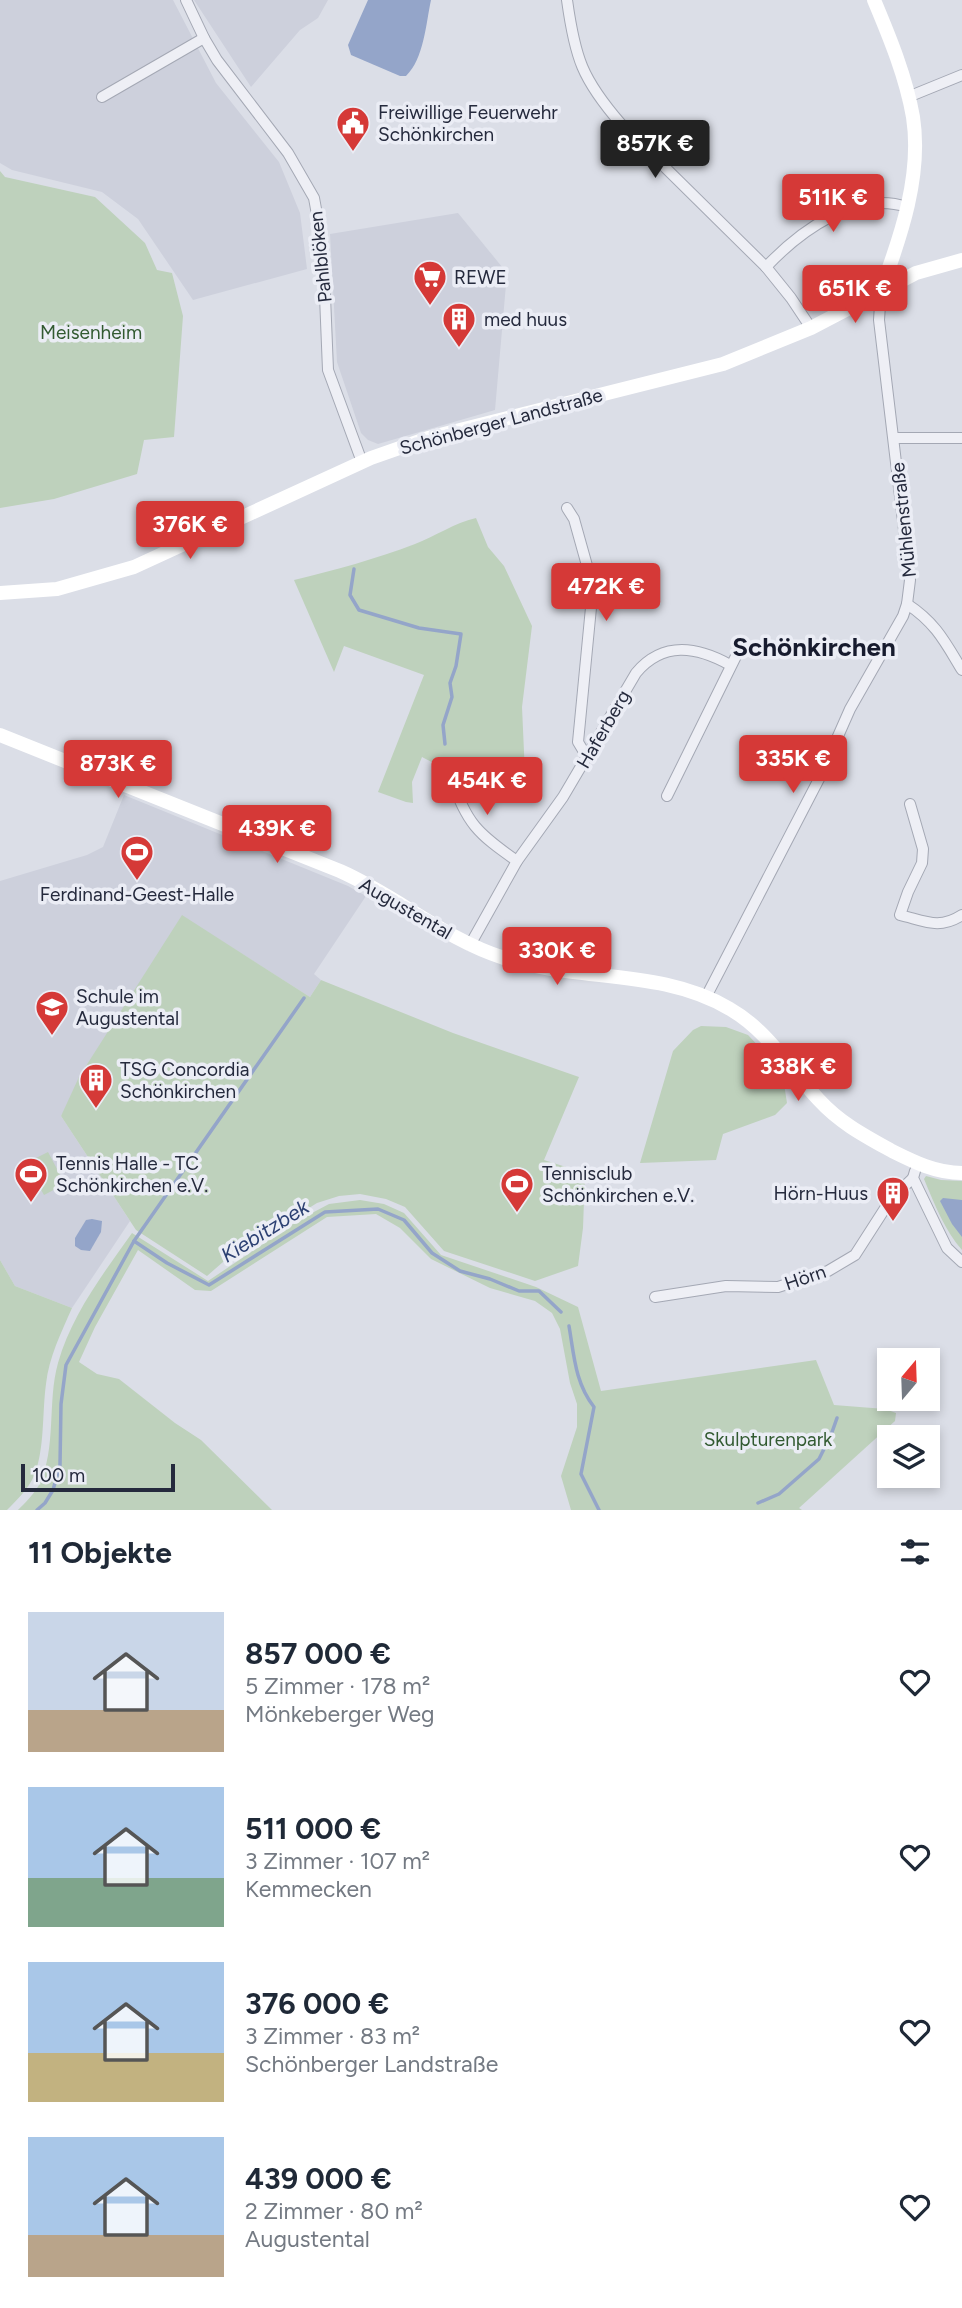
<!DOCTYPE html>
<html lang="de">
<meta charset="utf-8">
<style>
:root{--surface:#fff;--page:#f2f2f3;--text:#1f2937;--muted:#747a83;--accent:#d53937}
body{margin:0;font-family:Figtree,sans-serif;background:var(--page);color:var(--text);height:100vh;display:flex;flex-direction:column;font-size:26px;white-space:nowrap}
*{box-sizing:border-box;margin:0}
p{font-size:23px;color:var(--muted)}
.icon{flex:none;width:38px;height:38px;fill:none;stroke:currentColor;stroke-width:2;stroke-linecap:round;stroke-linejoin:round}
.map{position:relative;height:1510px;overflow:hidden}
.sheet{display:flex;flex-direction:column;background:var(--surface);flex:1}
.sheet>*{flex:none}
.needle{width:46px;rotate:19deg}
.buttons{position:absolute;left:877px;top:1348px;display:grid;gap:14px}
.buttons a{display:grid;place-items:center;width:63px;height:63px;border-radius:0px;background:var(--surface);box-shadow:0 4px 10px #0003;font-size:35px}
.scale{position:absolute;left:21px;bottom:18px;width:154px;box-sizing:border-box;padding-left:7px;border:4px solid #252a3d;border-top:0;font-size:19px;line-height:24px;white-space:nowrap;color:#252a3d;-webkit-text-stroke:5px #ebedf5;paint-order:stroke}
.price{position:absolute;translate:-50% -60px;padding:0 16px;border-radius:7px;background:var(--accent);color:#fff;font-size:23px;line-height:46px;filter:drop-shadow(0 2px 4px #0008)}
.price::after{content:'';position:absolute;left:50%;top:42px;width:21px;height:16px;margin-left:-10px;background:inherit;clip-path:polygon(0 0,100% 0,50% 100%)}
.price.on{background:#222;color:#fff}
ul{padding:0;list-style:none}
li{display:flex;align-items:center;gap:21px;height:175px;padding:0 28px}
li span{display:grid;place-items:center;flex:none;width:196px;height:140px;border-radius:0px;color:#555}
li>.icon{margin-inline-start:auto}
span .icon{width:84px;height:84px;fill:#fffc;stroke-width:1}
li b{font-size:30px}
h2{display:flex;justify-content:space-between;align-items:center;height:84px;padding:0 28px;font-size:30px}
.map>svg:first-child{display:block}
.built{fill:#cdd0dc}
.green{fill:#bed1bc}
.water{fill:#94a5c9}
.lines{fill:none;stroke-linecap:round;stroke-linejoin:round}
.stream{stroke:#94a5c9;stroke-width:3.5}
.street-casing{stroke:#a4a8b4;stroke-width:12}
.street{stroke:#eeeff5;stroke-width:10}
.secondary{stroke:#fff;stroke-width:14}
.labels{text-anchor:middle;stroke-width:7;stroke-linejoin:round;paint-order:stroke}
.poi-label{font-size:19px;fill:#252a3d;stroke:#ebedf5;text-anchor:start}
.street-label{font-size:19px;fill:#252a3d;stroke:#ebedf5}
.park-label{font-size:19px;fill:#325a31;stroke:#ebedf5}
.water-label{font-size:21px;font-style:italic;fill:#2d4173;stroke:#ebedf5}
.district-label{font-size:26px;font-weight:bold;fill:#171b2e;stroke:#ebedf5}
</style>
<div class="map">
<svg width="962" height="1510" viewBox="0 0 962 1510">
<rect width="100%" height="100%" fill="#dbdee7"/>
<g class="built">
<path d="M0,0h173l43,83 63,79 21,51 7,56 -114,31 -55,-81 -36,-27 -90,-22 -12,-7z"/>
<path d="M194,0h134l-10,18 -18,12 -49,57z"/>
<path d="M458,213l49,60 -12,137 -117,34 -10,-4 -7,-7 -24,-71 -7,-128z"/>
<path d="M124,795l224,91 18,10 -52,78 7,6 -11,17 -128,-81 -121,200 69,105 -58,87 -57,-22 -15,-26v-379l87,-26 16,-8z"/>
</g>
<g class="green">
<path d="M0,171l5,6 90,20 50,46 12,27 15,3 11,43 -9,121 -30,3 -7,34 -83,25 -54,9z"/>
<path d="M476,518l12,29 16,19 28,60 -10,81 4,89 -30,-21 -26,7 -48,-25 -10,25 1,21 -7,-1 -28,-10 46,-117 -80,-29 -10,26 -40,-92c41,-10 82,-21 121,-36 21,-8 39,-21 61,-26z"/>
<path d="M182,915l128,82 11,-17 132,53 126,44 -35,83 41,13 -2,55 -5,38 -43,15 -91,-30 -39,-44 -19,-8 -26,-5 -21,2 -22,7 -94,59 -16,14 -71,-46 -75,-114 18,-39z"/>
<path d="M701,1026l25,1 22,8 34,36 5,32 -12,12 -52,19 -7,26 -76,3 33,-112 20,-21z"/>
<path d="M48,1152l17,32 -21,11 -18,-32z"/>
<path d="M926,1176l15,4 21,1v69c-17,-19 -28,-47 -38,-71z"/>
<path d="M360,1200l24,4 20,9 37,42 95,32 42,20 23,84 215,-31 18,45 51,4 11,4 -1,8 -96,87 3,2h-231l-10,-34 16,-49v-23l-7,-21 -10,-54 -8,-16 -17,-12 -45,-13 -59,-29 -31,-31 -24,-14 -49,3 -116,74 -16,-1 -57,-40 -43,77 -16,35 18,12 22,5 56,44 26,17 71,70h-254c7,-7 16,-16 21,-25 18,-37 8,-83 19,-122 14,-49 45,-89 74,-130l76,48 89,-60 32,-17z"/>
<path d="M0,1260l15,26 57,22c-11,25 -23,49 -26,76 -4,29 -1,65 -12,92 -6,13 -17,24 -27,34h-7z"/>
</g>
<g class="water">
<path d="M368,0h63c-5,23 -7,59 -25,76h-6l-49,-21 -3,-10z"/>
<path d="M943,1198l19,2v37l-10,-13 -12,-23z"/>
<path d="M92,1219l10,2 -1,11 -11,19 -9,-1 -6,-4v-8l11,-18z"/>
</g>
<g class="lines">
<g class="stream">
<path d="M354,569l-4,26 9,15 60,18 42,6 -5,32 -6,17 2,14 -9,28 2,19"/>
<path d="M134,1241l33,22 42,22 116,-73 53,-3 26,11 28,33 28,18 30,8 29,12h20l22,21"/>
<path d="M569,1326c5,29 6,57 25,81l-13,67 18,36"/>
<path d="M758,1503l21,-9 40,-35 12,-24 6,-17"/>
<path d="M37,1510l8,-7 8,-13 7,-25 1,-61 5,-39 68,-124 170,-243"/>
</g>
<defs>
<g id="street">
<path d="M186,0l18,38 13,22 71,93 26,45 9,49 5,123 34,92"/>
<path d="M567,0c8,58 15,79 54,124l145,143 25,31 20,30"/>
<path d="M102,97l102,-59"/>
<path d="M908,97l54,-22"/>
<path d="M766,267c34,-36 89,-77 141,-60"/>
<path d="M894,438h68"/>
<path d="M567,508l7,11 19,68 -15,155 9,15"/>
<path d="M907,604c29,19 38,38 55,66"/>
<path d="M451,777c15,46 27,57 66,84"/>
<path d="M667,796l76,-154"/>
<path d="M910,804l13,45 -1,14 -14,29 -8,23c25,6 39,15 62,0"/>
<path d="M470,945l47,-84 46,-64 73,-124c27,-32 60,-27 94,-8"/>
<path d="M706,997l114,-220 30,-68 53,-93 4,-12 3,-24 -31,-260 2,-30"/>
<path d="M915,1171l-2,7 34,70 15,14"/>
<path d="M655,1297l71,-11 52,1 50,-16 27,-16 36,-56 22,-21"/>
</g>
</defs>
<use href="#street" class="street-casing"/>
<use href="#street" class="street"/>
<g class="secondary">
<path d="M874,0c16,38 32,77 39,117 9,58 -12,119 -32,173"/>
<path d="M0,593l57,-4 77,-22 237,-109 57,-20 295,-74 88,-36 105,-55 46,-13"/>
<path d="M0,735l340,136c57,25 104,68 164,87 73,24 158,10 226,51 37,21 60,60 89,91 21,23 46,36 73,51 22,11 44,22 70,22"/>
</g>
</g>
<defs>
<symbol id="civic-pin" viewBox="-11 -11 22 30"><path d="M0 17L-7.5 6A9.5 9.5 0 1 1 7.5 6Z" fill="#d53937" stroke="#ebedf5"/><path d="M-.6-6.5H3V-4.5H.6V-3L4-1V1h2V6H-6V1h2V-1L-.6-3ZM-1.2 2.5V6h2.4V2.5Z" fill="#fff"/></symbol>
<symbol id="supermarket-pin" viewBox="-11 -11 22 30"><path d="M0 17L-7.5 6A9.5 9.5 0 1 1 7.5 6Z" fill="#d53937" stroke="#ebedf5"/><path d="M-6-5.5h2.5l.6 2H6L4.5 2H-2.5L-4.4-4H-6ZM-1.5 3.2a1.3 1.3 0 1 0 .1 0ZM3 3.2a1.3 1.3 0 1 0 .1 0Z" fill="#fff"/></symbol>
<symbol id="building-pin" viewBox="-11 -11 22 30"><path d="M0 17L-7.5 6A9.5 9.5 0 1 1 7.5 6Z" fill="#d53937" stroke="#ebedf5"/><path d="M-4-6H4V6H1V3H-1V6H-4ZM-2.5-4.3h1.7v1.8h-1.7ZM.8-4.3h1.7v1.8H.8ZM-2.5-1h1.7V.8h-1.7ZM.8-1h1.7V.8H.8Z" fill="#fff"/></symbol>
<symbol id="stadium-pin" viewBox="-11 -11 22 30"><path d="M0 17L-7.5 6A9.5 9.5 0 1 1 7.5 6Z" fill="#d53937" stroke="#ebedf5"/><path d="M0-5a6.5 5 0 1 0 0 10a6.5 5 0 1 0 0-10ZM-3.5-1.8h7v3.6h-7Z" fill="#fff"/></symbol>
<symbol id="school-pin" viewBox="-11 -11 22 30"><path d="M0 17L-7.5 6A9.5 9.5 0 1 1 7.5 6Z" fill="#d53937" stroke="#ebedf5"/><path d="M0-5L7-2L0 1L-7-2ZM-4 1L0 2.5L4 1V4Q0 6-4 4Z" fill="#fff"/></symbol>
</defs>
<g fill-rule="evenodd">
<use href="#civic-pin" x="334" y="104" width="38" height="52"/>
<use href="#supermarket-pin" x="411" y="258" width="38" height="52"/>
<use href="#building-pin" x="440" y="300" width="38" height="52"/>
<use href="#stadium-pin" x="118" y="833" width="38" height="52"/>
<use href="#school-pin" x="33" y="988" width="38" height="52"/>
<use href="#building-pin" x="77" y="1061" width="38" height="52"/>
<use href="#stadium-pin" x="12" y="1155" width="38" height="52"/>
<use href="#stadium-pin" x="498" y="1165" width="38" height="52"/>
<use href="#building-pin" x="874" y="1174" width="38" height="52"/>
</g>
<g class="labels">
<g class="poi-label">
<text x="378" y="119">Freiwillige Feuerwehr<tspan x="378" dy="22">Schönkirchen</tspan></text>
<text x="454" y="284">REWE</text>
<text x="484" y="326">med huus</text>
<text x="137" y="901" text-anchor="middle">Ferdinand-Geest-Halle</text>
<text x="76" y="1003">Schule im<tspan x="76" dy="22">Augustental</tspan></text>
<text x="120" y="1076">TSG Concordia<tspan x="120" dy="22">Schönkirchen</tspan></text>
<text x="56" y="1170">Tennis Halle - TC<tspan x="56" dy="22">Schönkirchen e.V.</tspan></text>
<text x="542" y="1180">Tennisclub<tspan x="542" dy="22">Schönkirchen e.V.</tspan></text>
<text x="868" y="1200" text-anchor="end">Hörn-Huus</text>
</g>
<g class="street-label">
<text transform="translate(320 257) rotate(-96)" y="7">Pahlblöken</text>
<text transform="translate(501 421) rotate(-15)" y="7">Schönberger Landstraße</text>
<text transform="translate(903 520) rotate(-96)" y="7">Mühlenstraße</text>
<text transform="translate(603 729) rotate(-60)" y="7">Haferberg</text>
<text transform="translate(406 908) rotate(30)" y="7">Augustental</text>
<text transform="translate(805 1277) rotate(-19)" y="7">Hörn</text>
</g>
<g class="park-label">
<text x="91" y="339">Meisenheim</text>
<text x="768" y="1446">Skulpturenpark</text>
</g>
<g class="water-label">
<text transform="translate(265 1231) rotate(-32)" y="7">Kiebitzbek</text>
</g>
<g class="district-label">
<text x="814" y="656">Schönkirchen</text>
</g>
</g>
</svg>
<div class="buttons">
<a><svg class="needle" viewBox="-14 -14 28 28"><path d="M0-13l5 13h-10z" fill="#e53935"/><path d="M0 13l5-13h-10z" fill="#747a83"/></svg></a>
<a><svg class="icon" aria-label="layers" viewBox="0 0 24 24"><path d="M12 4l9 5-9 5-9-5zM3 14l9 5 9-5"/></svg></a>
</div>
<div class="scale">100 m</div>
<b class="price on" style="left:655px;top:180px">857K €</b>
<b class="price" style="left:833px;top:234px">511K €</b>
<b class="price" style="left:855px;top:325px">651K €</b>
<b class="price" style="left:190px;top:561px">376K €</b>
<b class="price" style="left:606px;top:623px">472K €</b>
<b class="price" style="left:793px;top:795px">335K €</b>
<b class="price" style="left:118px;top:800px">873K €</b>
<b class="price" style="left:487px;top:817px">454K €</b>
<b class="price" style="left:277px;top:865px">439K €</b>
<b class="price" style="left:557px;top:987px">330K €</b>
<b class="price" style="left:798px;top:1103px">338K €</b>
</div>
<section class="sheet">
<h2>11 Objekte<svg class="icon" aria-label="filters" viewBox="0 0 24 24"><path d="M4 7h16M4 17h16"/><circle cx="9" cy="7" r="2"/><circle cx="15" cy="17" r="2"/></svg></h2>
<ul>
<li><span style="background:linear-gradient(#c9d6e8 70%,#b9a48a 0)"><svg class="icon" aria-label="home" viewBox="0 0 24 24"><path d="M3 11l9-7 9 7M6 9v11h12V9"/></svg></span><div><b>857 000 €</b><p>5 Zimmer · 178 m²</p><p>Mönkeberger Weg</p></div><svg class="icon" aria-label="heart" viewBox="0 0 24 24"><path d="M12 20l-8-8c-3-5 5-10 8-4 3-6 11-1 8 4z"/></svg></li>
<li><span style="background:linear-gradient(#a9c7e8 65%,#7fa58c 0)"><svg class="icon" aria-label="home" viewBox="0 0 24 24"><path d="M3 11l9-7 9 7M6 9v11h12V9"/></svg></span><div><b>511 000 €</b><p>3 Zimmer · 107 m²</p><p>Kemmecken</p></div><svg class="icon" aria-label="heart" viewBox="0 0 24 24"><path d="M12 20l-8-8c-3-5 5-10 8-4 3-6 11-1 8 4z"/></svg></li>
<li><span style="background:linear-gradient(#a9c7e8 65%,#c2b280 0)"><svg class="icon" aria-label="home" viewBox="0 0 24 24"><path d="M3 11l9-7 9 7M6 9v11h12V9"/></svg></span><div><b>376 000 €</b><p>3 Zimmer · 83 m²</p><p>Schönberger Landstraße</p></div><svg class="icon" aria-label="heart" viewBox="0 0 24 24"><path d="M12 20l-8-8c-3-5 5-10 8-4 3-6 11-1 8 4z"/></svg></li>
<li><span style="background:linear-gradient(#a9c7e8 70%,#b9a48a 0)"><svg class="icon" aria-label="home" viewBox="0 0 24 24"><path d="M3 11l9-7 9 7M6 9v11h12V9"/></svg></span><div><b>439 000 €</b><p>2 Zimmer · 80 m²</p><p>Augustental</p></div><svg class="icon" aria-label="heart" viewBox="0 0 24 24"><path d="M12 20l-8-8c-3-5 5-10 8-4 3-6 11-1 8 4z"/></svg></li>
</ul>
</section>
